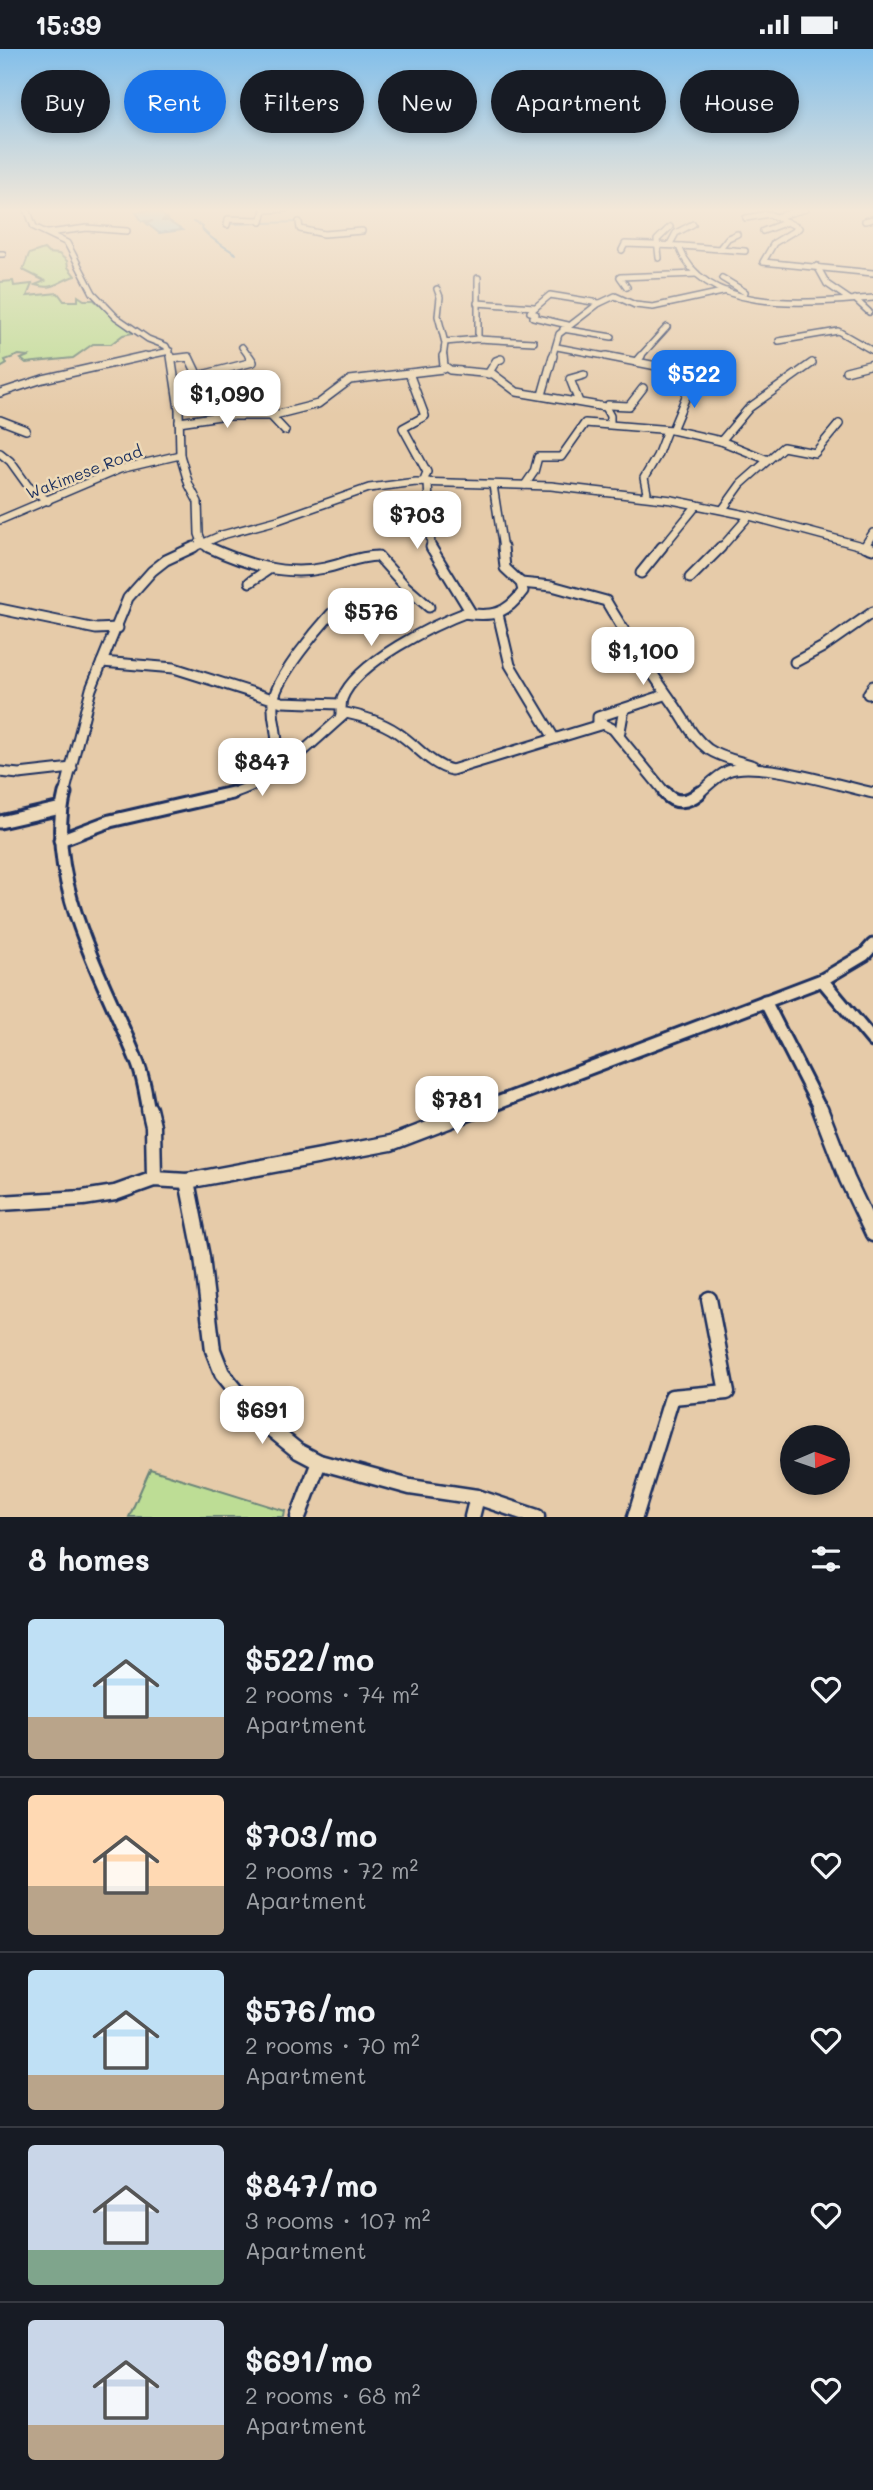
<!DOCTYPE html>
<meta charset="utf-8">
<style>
:root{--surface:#171b24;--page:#242831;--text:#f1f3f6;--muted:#9ea1a6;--line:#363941;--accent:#1a73e8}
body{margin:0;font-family:Mali,sans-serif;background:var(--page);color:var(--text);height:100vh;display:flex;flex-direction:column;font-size:26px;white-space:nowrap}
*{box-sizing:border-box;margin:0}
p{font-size:23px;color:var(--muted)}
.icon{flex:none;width:38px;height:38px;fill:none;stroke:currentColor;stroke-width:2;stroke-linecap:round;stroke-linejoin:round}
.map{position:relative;height:1468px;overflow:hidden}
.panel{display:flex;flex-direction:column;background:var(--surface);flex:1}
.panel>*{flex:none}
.hud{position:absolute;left:21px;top:21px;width:831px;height:63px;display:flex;gap:14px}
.needle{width:46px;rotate:88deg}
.buttons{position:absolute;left:780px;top:1376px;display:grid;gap:14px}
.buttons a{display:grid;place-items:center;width:70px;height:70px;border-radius:50%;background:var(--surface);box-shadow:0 4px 10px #0003;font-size:35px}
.price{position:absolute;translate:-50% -60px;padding:0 16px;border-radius:14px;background:#fff;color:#222;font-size:23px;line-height:46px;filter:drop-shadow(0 2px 4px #0008)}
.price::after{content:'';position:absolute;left:50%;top:42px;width:21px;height:16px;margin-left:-10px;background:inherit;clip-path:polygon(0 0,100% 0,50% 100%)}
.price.current{background:var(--accent);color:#fff}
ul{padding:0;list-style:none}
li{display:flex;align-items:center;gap:21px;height:175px;padding:0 28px}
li+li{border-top:2px solid var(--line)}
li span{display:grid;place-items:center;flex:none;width:196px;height:140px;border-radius:7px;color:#555}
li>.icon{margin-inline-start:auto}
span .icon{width:84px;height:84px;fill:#fffc;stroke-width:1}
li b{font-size:30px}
h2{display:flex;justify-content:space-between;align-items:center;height:84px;padding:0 28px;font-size:30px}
.chip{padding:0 24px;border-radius:32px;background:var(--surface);box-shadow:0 4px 10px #0003;font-size:24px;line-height:63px}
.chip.current{background:var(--accent);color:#fff}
.status{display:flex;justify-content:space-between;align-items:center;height:49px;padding:0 35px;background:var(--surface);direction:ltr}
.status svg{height:19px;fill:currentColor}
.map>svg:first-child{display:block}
.green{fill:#bddd95;stroke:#6c867a;stroke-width:2}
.water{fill:#8bcfed;stroke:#5e8fb4;stroke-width:2}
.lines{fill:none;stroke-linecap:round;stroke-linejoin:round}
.stream{stroke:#5e8fb4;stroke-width:2}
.minor-far4-casing{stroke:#1b2f5e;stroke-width:8}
.minor-far3-casing{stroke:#1b2f5e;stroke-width:10}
.minor-far2-casing{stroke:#1b2f5e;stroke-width:13}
.minor-far1-casing{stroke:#1b2f5e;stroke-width:17}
.minor-casing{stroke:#1b2f5e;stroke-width:19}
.minor-far4{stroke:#edd9b7;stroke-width:5}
.minor-far3{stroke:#edd9b7;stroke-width:7}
.minor-far2{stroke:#edd9b7;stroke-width:9}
.minor-far1{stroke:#edd9b7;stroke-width:11}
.minor{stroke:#edd9b7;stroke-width:14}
.labels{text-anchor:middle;stroke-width:5;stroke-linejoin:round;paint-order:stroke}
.far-street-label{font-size:16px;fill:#1b2f5e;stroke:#edd9b7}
</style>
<div class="status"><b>15:39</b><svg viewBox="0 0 49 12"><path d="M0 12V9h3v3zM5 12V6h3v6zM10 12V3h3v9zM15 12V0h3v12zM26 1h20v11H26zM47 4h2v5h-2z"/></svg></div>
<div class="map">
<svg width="873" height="1468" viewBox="0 0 873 1468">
<rect width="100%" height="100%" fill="#e6cba9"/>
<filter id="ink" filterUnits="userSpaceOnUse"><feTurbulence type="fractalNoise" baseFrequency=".0143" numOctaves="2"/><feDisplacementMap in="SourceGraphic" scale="14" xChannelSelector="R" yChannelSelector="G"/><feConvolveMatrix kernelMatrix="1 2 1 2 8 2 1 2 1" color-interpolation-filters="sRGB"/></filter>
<g filter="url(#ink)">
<g class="green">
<path d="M44,200l4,4 11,1 8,7 1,6 7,9c-15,4 -21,15 -40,9l10,-4 -22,-11 6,-16z"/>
<path d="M13,232l1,5 18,-2 -5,12 31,-3 6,8h14v-5l6,4h10l39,33 -10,2 -12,9h-18l-20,14 -47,5 -5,-4 7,-3 -9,-1 -14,5 2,4 -7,4v-86z"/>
<path d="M150,1420l135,42 -1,6h-155z"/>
</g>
<path class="water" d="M156,161l11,9 -6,2h7l14,9 -23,3 -13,-10 7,-2h-11l-6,-9z"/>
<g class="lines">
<g class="stream">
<path d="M193,173l10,4 -1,3c10,12 21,16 34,25"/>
<path d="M231,175l67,-2"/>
</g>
<defs>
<g id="minor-far4">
<path d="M27,160l7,18 33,16 26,50 23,24 32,22 18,7 6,12"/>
<path d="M776,168l30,-8"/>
<path d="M746,169l23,-4 18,8 -24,9"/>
<path d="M865,172l8,-2"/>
<path d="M261,173l3,-12 22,-1"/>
<path d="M299,173l1,7 24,5 38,-3"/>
<path d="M787,173l12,6 -25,15 -11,19 110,11"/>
<path d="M227,176l1,-6 33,1"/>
<path d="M48,184l39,-5 40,3"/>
<path d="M670,195l6,-11 17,-9"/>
<path d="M720,199l8,-10 9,-4"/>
<path d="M622,201l3,-6 56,2"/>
<path d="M745,202l-63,-5 -2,3c27,68 136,53 193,49"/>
<path d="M0,205h3"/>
<path d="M659,209l-2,-18 13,-13"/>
<path d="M817,217l10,18 22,15"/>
<path d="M478,229v61"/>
<path d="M722,229l23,14"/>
<path d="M627,238l-7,-10 77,-3"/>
<path d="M437,240l3,8 -2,19 7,27 -2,15"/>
<path d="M855,250l14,13"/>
<path d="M477,254l57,4"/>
<path d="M568,276l-35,-8 3,-3 -6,-2 20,-17 49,8"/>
<path d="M563,280l49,8"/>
<path d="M779,292l59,-10 35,20"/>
<path d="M445,293l33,-3 56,3"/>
<path d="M242,298l8,11"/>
<path d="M557,298l58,11"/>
<path d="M137,309l33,-7"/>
<path d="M179,309h11"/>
<path d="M552,309l7,-24 39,-30 17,-8 20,9 18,2 74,-16"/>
<path d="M639,309l28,-31"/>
</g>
<g id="minor-far3">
<path d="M171,307l8,53 1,46 9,30 9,17 1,32 3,8"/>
<path d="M443,307l1,10"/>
<path d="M606,307l86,17"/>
<path d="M172,310l17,-2 9,19 55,-14 -4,-6"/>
<path d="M636,313l5,-6"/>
<path d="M705,315l-18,15v15l-15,36 49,11 47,19"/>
<path d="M846,322l27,-7"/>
<path d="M409,324l16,43 -22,12 24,44 -4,10"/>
<path d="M488,325l8,-13 5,-2"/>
<path d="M0,344l43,-14 102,-23"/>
<path d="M542,346l11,-39"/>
<path d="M579,353l-9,-23 14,-4"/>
<path d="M608,356l21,1 14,-18"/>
<path d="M271,367l14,15"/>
<path d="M0,371l26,10"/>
<path d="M179,373l41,-6h51l47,-12 32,-24 93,-11 1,-3 6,4 43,4 24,18 88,15 5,9v8"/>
<path d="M721,392l28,-33 63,-45"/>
<path d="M0,404l10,8 18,25 20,15"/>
<path d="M428,433l3,67"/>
<path d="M493,436l10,64"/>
<path d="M525,436l9,-13 4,-15h23l24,-34 87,7"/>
<path d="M644,447l3,-3 -3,-15 13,-22 10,-26"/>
<path d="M723,460l18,-25 42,-37 32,6 24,-29"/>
<path d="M0,471l120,-51 60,-14"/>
<path d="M199,494l13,6"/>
<path d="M864,498l9,-14"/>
<path d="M190,500l32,-14 56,-15 91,-32 47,-6 135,4 121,14 74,15 127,34"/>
<path d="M661,500l36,-44"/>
<path d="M720,500l29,-33"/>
</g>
<g id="minor-far2">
<path d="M208,498c37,17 77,30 117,21 18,-4 34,-12 53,-12l28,31 23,20"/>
<path d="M867,498l6,2"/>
<path d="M641,524l21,-26"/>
<path d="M690,529l31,-31"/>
<path d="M250,533l19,-13"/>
<path d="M521,534l31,3 54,15c21,36 45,71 69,105 11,16 17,31 33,43 13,9 31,12 46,17"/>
<path d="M0,560l96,20 22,-1"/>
<path d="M464,564c27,4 42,2 59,-22l-2,-8 -16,-15 -2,-21"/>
<path d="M498,565l12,51 44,73"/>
<path d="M102,613l72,6 108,34 57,2"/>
<path d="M795,613l28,-15 50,-35"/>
<path d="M868,645l5,-8"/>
<path d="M341,666c0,-5 0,-12 1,-16 14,-37 93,-75 128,-88l-39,-64"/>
<path d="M598,675v-7l67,-22"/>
<path d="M619,687l5,-27"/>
<path d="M275,717l15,-3 56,-50c20,4 40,10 56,23 17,12 29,29 50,34l151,-46 10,5 54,66"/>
<path d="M0,723l19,2 53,-6"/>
<path d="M64,746l27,-106 37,-91 24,-27 14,-11 28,-13"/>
<path d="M227,746c41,-14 56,-22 48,-69 -2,-10 -4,-22 0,-32 8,-23 39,-61 56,-80"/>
<path d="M697,746c10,-8 19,-19 31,-24 28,-12 113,15 145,22"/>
</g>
<g id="minor-far1">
<path d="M65,744c-22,87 42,192 73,271 6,15 8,32 11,47"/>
<path d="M665,744c10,12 23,9 34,0"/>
<path d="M0,773l61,-14"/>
<path d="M60,791l50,-19 122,-28"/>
<path d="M822,931l51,61"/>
<path d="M765,952l56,110"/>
<path d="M476,1062l346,-131 42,-25 9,-10"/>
</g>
<g id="minor">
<path d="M149,1060l4,17 1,53"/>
<path d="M820,1060l27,70 26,55"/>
<path d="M187,1132l15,76 11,93 9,23 38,47 38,31 21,11 91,25 67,10 60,20"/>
<path d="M0,1154l83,-5 32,-5 39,-14 33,2 204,-38 89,-34"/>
<path d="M298,1468l21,-55"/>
<path d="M472,1468l5,-20"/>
<path d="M635,1468l37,-120 55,-5 -18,-93"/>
</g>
</defs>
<use href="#minor-far4" class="minor-far4-casing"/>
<use href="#minor-far3" class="minor-far3-casing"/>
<use href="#minor-far2" class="minor-far2-casing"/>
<use href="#minor-far1" class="minor-far1-casing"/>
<use href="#minor" class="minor-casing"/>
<use href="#minor-far4" class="minor-far4"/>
<use href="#minor-far3" class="minor-far3"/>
<use href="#minor-far2" class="minor-far2"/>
<use href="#minor-far1" class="minor-far1"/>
<use href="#minor" class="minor"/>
</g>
</g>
<linearGradient id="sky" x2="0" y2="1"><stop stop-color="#83bfea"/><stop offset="0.44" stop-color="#f4e8d8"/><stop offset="1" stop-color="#f4e8d8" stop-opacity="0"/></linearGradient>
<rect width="873" height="366" fill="url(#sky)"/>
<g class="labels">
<g class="far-street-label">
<text transform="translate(84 423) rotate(-21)" y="6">Wakimese Road</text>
</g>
</g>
</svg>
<div class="buttons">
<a><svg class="needle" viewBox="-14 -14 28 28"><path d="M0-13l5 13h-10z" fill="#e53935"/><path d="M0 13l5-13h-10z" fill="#9ea1a6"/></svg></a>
</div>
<b class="price current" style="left:694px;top:361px">$522</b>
<b class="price" style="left:227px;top:381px">$1,090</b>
<b class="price" style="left:417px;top:502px">$703</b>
<b class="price" style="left:371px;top:599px">$576</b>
<b class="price" style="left:643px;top:638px">$1,100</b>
<b class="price" style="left:262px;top:749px">$847</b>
<b class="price" style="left:457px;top:1087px">$781</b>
<b class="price" style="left:262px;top:1397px">$691</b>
<div class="hud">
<a class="chip">Buy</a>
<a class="chip current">Rent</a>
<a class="chip">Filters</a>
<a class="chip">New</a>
<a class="chip">Apartment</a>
<a class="chip">House</a>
</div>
</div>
<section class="panel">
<h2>8 homes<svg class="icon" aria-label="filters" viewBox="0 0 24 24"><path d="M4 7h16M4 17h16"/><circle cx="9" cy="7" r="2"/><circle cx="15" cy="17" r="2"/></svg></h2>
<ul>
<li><span style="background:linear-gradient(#bfe0f5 70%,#b9a48a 0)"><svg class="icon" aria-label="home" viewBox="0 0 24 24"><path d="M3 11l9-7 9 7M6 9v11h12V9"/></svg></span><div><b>$522/mo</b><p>2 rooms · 74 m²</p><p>Apartment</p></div><svg class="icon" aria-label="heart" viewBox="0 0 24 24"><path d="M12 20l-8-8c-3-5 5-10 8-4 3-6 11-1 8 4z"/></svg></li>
<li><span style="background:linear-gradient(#ffd9b3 65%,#b9a48a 0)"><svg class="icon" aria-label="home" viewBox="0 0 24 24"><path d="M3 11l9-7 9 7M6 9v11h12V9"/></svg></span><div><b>$703/mo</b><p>2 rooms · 72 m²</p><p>Apartment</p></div><svg class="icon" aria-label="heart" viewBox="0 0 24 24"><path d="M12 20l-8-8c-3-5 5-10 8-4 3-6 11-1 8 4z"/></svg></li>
<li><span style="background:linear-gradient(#bfe0f5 75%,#b9a48a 0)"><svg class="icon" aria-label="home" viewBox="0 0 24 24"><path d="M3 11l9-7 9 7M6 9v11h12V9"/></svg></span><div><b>$576/mo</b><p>2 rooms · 70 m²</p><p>Apartment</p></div><svg class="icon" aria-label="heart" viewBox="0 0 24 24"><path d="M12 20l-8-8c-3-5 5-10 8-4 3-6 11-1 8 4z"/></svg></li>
<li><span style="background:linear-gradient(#c9d6e8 75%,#7fa58c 0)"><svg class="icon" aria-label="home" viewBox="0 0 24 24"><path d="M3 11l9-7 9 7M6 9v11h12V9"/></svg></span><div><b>$847/mo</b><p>3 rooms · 107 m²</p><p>Apartment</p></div><svg class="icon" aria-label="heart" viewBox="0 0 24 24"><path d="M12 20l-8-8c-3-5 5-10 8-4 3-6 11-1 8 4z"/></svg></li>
<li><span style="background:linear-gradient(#c9d6e8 75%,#b9a48a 0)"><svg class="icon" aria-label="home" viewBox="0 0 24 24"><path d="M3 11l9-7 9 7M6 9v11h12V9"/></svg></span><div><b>$691/mo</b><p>2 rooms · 68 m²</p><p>Apartment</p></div><svg class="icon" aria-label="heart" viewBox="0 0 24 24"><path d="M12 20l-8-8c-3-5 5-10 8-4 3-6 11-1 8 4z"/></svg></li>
</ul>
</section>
